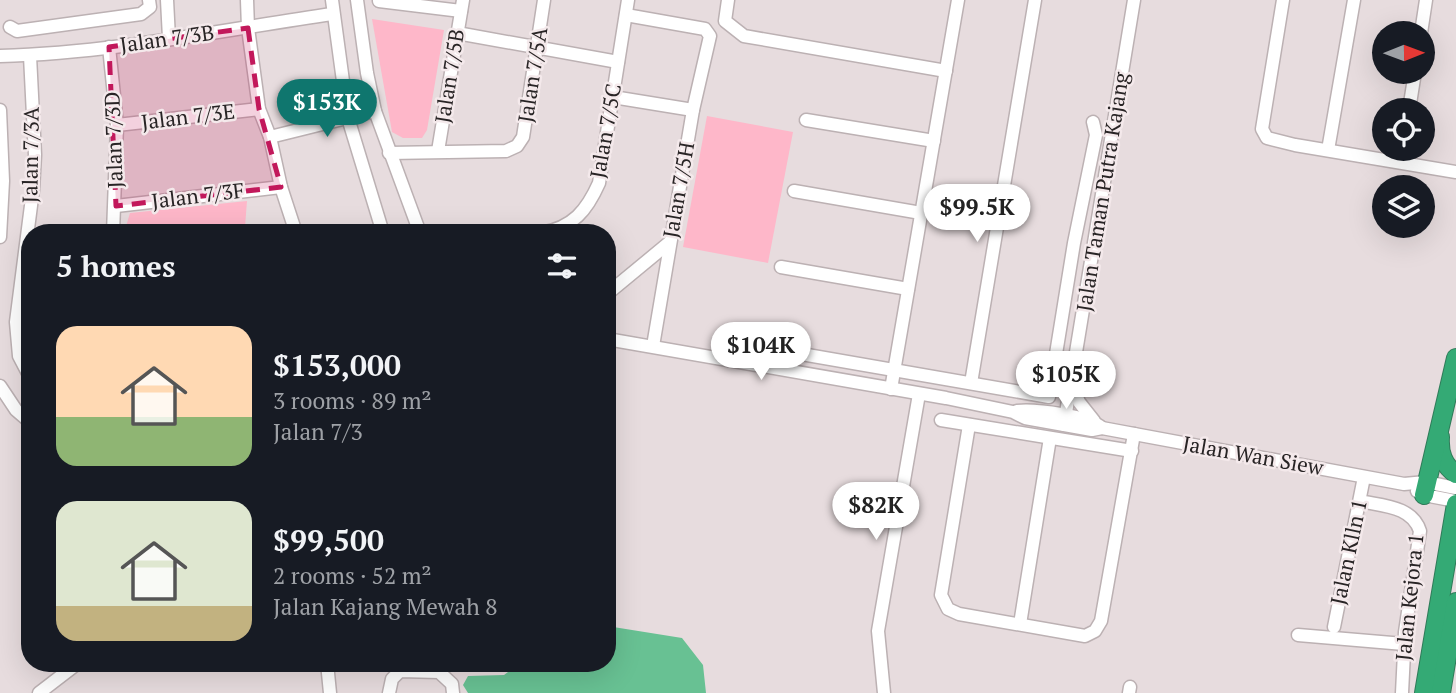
<!DOCTYPE html>
<meta charset="utf-8">
<style>
:root{--surface:#171b24;--page:#20242c;--text:#f1f3f6;--muted:#9ea1a6;--accent:#0f766e}
body{margin:0;font-family:"PT Serif",serif;background:var(--page);color:var(--text);height:100vh;display:flex;flex-direction:column;font-size:26px;white-space:nowrap}
*{box-sizing:border-box;margin:0}
p{font-size:23px;color:var(--muted)}
.icon{flex:none;width:38px;height:38px;fill:none;stroke:currentColor;stroke-width:2;stroke-linecap:round;stroke-linejoin:round}
.map{position:relative;flex:1;overflow:hidden}
.drawer{position:absolute;left:21px;top:224px;width:595px;height:448px;display:flex;flex-direction:column;background:var(--surface);border-radius:28px;box-shadow:0 7px 28px #0002}
.drawer>*{flex:none}
.needle{width:46px;rotate:89deg}
.controls{position:absolute;left:1372px;top:21px;display:grid;gap:14px}
.controls a{display:grid;place-items:center;width:63px;height:63px;border-radius:50%;background:var(--surface);box-shadow:0 7px 28px #0002;font-size:35px}
.price{position:absolute;translate:-50% -60px;padding:0 16px;border-radius:24px;background:#fff;color:#222;font-size:23px;line-height:46px;filter:drop-shadow(0 2px 4px #0008)}
.price::after{content:'';position:absolute;left:50%;top:42px;width:21px;height:16px;margin-left:-10px;background:inherit;clip-path:polygon(0 0,100% 0,50% 100%)}
.price.on{background:var(--accent);color:#fff}
ul{padding:0;list-style:none}
li{display:flex;align-items:center;gap:21px;height:175px;padding:0 35px}
li span{display:grid;place-items:center;flex:none;width:196px;height:140px;border-radius:21px;color:#555}
li>.icon{margin-inline-start:auto}
span .icon{width:84px;height:84px;fill:#fffc;stroke-width:1}
li b{font-size:30px}
h2{display:flex;justify-content:space-between;align-items:center;height:84px;padding:0 35px;font-size:30px}
.map>svg:first-child{display:block}
.green{fill:#feb7c9}
.water{fill:#68c193}
.lines{fill:none;stroke-linecap:round;stroke-linejoin:round}
.minor-casing{stroke:#bcb1b3;stroke-width:15}
.highway-casing{stroke:#307b59;stroke-width:20}
.minor{stroke:#fff;stroke-width:12}
.highway{stroke:#34aa75;stroke-width:18}
.marked{fill:#c2185b;fill-opacity:0.2;stroke:#c2185b;stroke-width:5;stroke-dasharray:14 9;stroke-linejoin:round}
.labels{text-anchor:middle;stroke-width:5;stroke-linejoin:round;paint-order:stroke}
.street-label{font-size:21px;fill:#282425;stroke:#f4e9eb}
</style>
<div class="map">
<svg width="1456" height="693" viewBox="0 0 1456 693">
<rect width="100%" height="100%" fill="#e7dcde"/>
<g class="green">
<path d="M372,19l72,11 -17,100 -5,8h-19l-11,-6z"/>
<path d="M707,116l86,16 -25,131 -85,-16z"/>
<path d="M247,201l-2,26 -7,6h-114l6,-20z"/>
</g>
<path class="water" d="M607,626l75,12 21,27 3,28h-238l-5,-8 5,-9 36,-1 16,-12h87z"/>
<g class="lines">
<defs>
<g id="minor">
<path d="M167,0l2,38"/>
<path d="M247,0l1,28 11,81 11,28 11,50 15,46"/>
<path d="M332,0l16,118 35,115"/>
<path d="M357,0l10,73 8,38 45,122"/>
<path d="M728,0l-3,21 19,15 202,35"/>
<path d="M1283,0l-21,129 5,9 28,7 161,27"/>
<path d="M379,1l82,10"/>
<path d="M626,15l79,14 5,7 -17,74 -40,236"/>
<path d="M10,27l7,4 124,-17 9,-7 -1,-7"/>
<path d="M457,33l161,29"/>
<path d="M1421,33l5,-33"/>
<path d="M109,47l8,78 -4,108"/>
<path d="M0,56c112,-3 222,-26 332,-42"/>
<path d="M613,97l80,13"/>
<path d="M0,110l3,71 -3,56"/>
<path d="M1409,110l6,-38"/>
<path d="M806,120l128,21"/>
<path d="M117,125l142,-16"/>
<path d="M270,137l105,-26"/>
<path d="M1328,150l26,-150"/>
<path d="M438,151l25,-151"/>
<path d="M389,153l117,-2 11,-5 6,-9 21,-137"/>
<path d="M794,191l127,22"/>
<path d="M116,206l165,-19"/>
<path d="M541,233c32,-5 46,-23 58,-50l29,-183"/>
<path d="M781,267l127,22"/>
<path d="M607,294l63,-52"/>
<path d="M607,339l339,59 67,14 12,6 67,12 10,-2 302,56 22,-2 30,6"/>
<path d="M767,348l282,49 25,-154 22,-108 -3,-13"/>
<path d="M30,377l-11,-21 -3,-34 17,-132 2,-35 -5,-99"/>
<path d="M971,383l64,-383"/>
<path d="M1072,383l7,19 15,19"/>
<path d="M0,386l16,24 14,12"/>
<path d="M891,389l67,-389"/>
<path d="M1017,411c19,-2 72,5 85,17"/>
<path d="M941,420l191,31"/>
<path d="M969,425l-28,170 7,14 11,5 126,22 10,-5 6,-10 33,-187"/>
<path d="M1064,425l70,-425"/>
<path d="M1417,491l7,4 32,6"/>
<path d="M1360,501c23,5 52,5 60,30l-15,101 -3,61"/>
<path d="M1020,624l30,-186"/>
<path d="M1334,627l30,-150"/>
<path d="M1298,635l106,9"/>
<path d="M327,663l3,30"/>
<path d="M39,693l39,-30"/>
<path d="M389,693l3,-14 8,-8 39,1 13,12 1,9"/>
<path d="M884,693l-6,-62 41,-237"/>
<path d="M1129,693l1,-6"/>
</g>
<g id="highway">
<path d="M1440,437c-1,16 3,28 16,37"/>
<path d="M1424,495l32,-137"/>
<path d="M1424,693l32,-189"/>
<path d="M1441,693l15,-91"/>
</g>
</defs>
<use href="#minor" class="minor-casing"/>
<use href="#highway" class="highway-casing"/>
<use href="#minor" class="minor"/>
<use href="#highway" class="highway"/>
</g>
<path class="marked" d="M248,28l11,81 22,78 -165,19 -7,-159z"/>
<g class="labels">
<g class="street-label">
<text transform="translate(167 39) rotate(-8)" y="7">Jalan 7/3B</text>
<text transform="translate(533 75) rotate(-81)" y="7">Jalan 7/5A</text>
<text transform="translate(450 76) rotate(-81)" y="7">Jalan 7/5B</text>
<text transform="translate(188 117) rotate(-7)" y="7">Jalan 7/3E</text>
<text transform="translate(606 131) rotate(-80)" y="7">Jalan 7/5C</text>
<text transform="translate(114 140) rotate(-92)" y="7">Jalan 7/3D</text>
<text transform="translate(31 155) rotate(-89)" y="7">Jalan 7/3A</text>
<text transform="translate(679 190) rotate(-80)" y="7">Jalan 7/5H</text>
<text transform="translate(1103 192) rotate(-81)" y="7">Jalan Taman Putra Kajang</text>
<text transform="translate(198 196) rotate(-7)" y="7">Jalan 7/3F</text>
<text transform="translate(1253 456) rotate(10)" y="7">Jalan Wan Siew</text>
<text transform="translate(1349 552) rotate(-78)" y="7">Jalan Klln 1</text>
<text transform="translate(1410 597) rotate(-84)" y="7">Jalan Kejora 1</text>
</g>
</g>
</svg>
<div class="controls">
<a><svg class="needle" viewBox="-14 -14 28 28"><path d="M0-13l5 13h-10z" fill="#e53935"/><path d="M0 13l5-13h-10z" fill="#9ea1a6"/></svg></a>
<a><svg class="icon" aria-label="locate" viewBox="0 0 24 24"><circle cx="12" cy="12" r="6"/><path d="M12 2v4M12 18v4M2 12h4M18 12h4"/></svg></a>
<a><svg class="icon" aria-label="layers" viewBox="0 0 24 24"><path d="M12 4l9 5-9 5-9-5zM3 14l9 5 9-5"/></svg></a>
</div>
<b class="price on" style="left:327px;top:139px">$153K</b>
<b class="price" style="left:977px;top:244px">$99.5K</b>
<b class="price" style="left:761px;top:382px">$104K</b>
<b class="price" style="left:1066px;top:411px">$105K</b>
<b class="price" style="left:876px;top:542px">$82K</b>
<section class="drawer">
<h2>5 homes<svg class="icon" aria-label="filters" viewBox="0 0 24 24"><path d="M4 7h16M4 17h16"/><circle cx="9" cy="7" r="2"/><circle cx="15" cy="17" r="2"/></svg></h2>
<ul>
<li><span style="background:linear-gradient(#ffd9b3 65%,#8fb573 0)"><svg class="icon" aria-label="home" viewBox="0 0 24 24"><path d="M3 11l9-7 9 7M6 9v11h12V9"/></svg></span><div><b>$153,000</b><p>3 rooms · 89 m²</p><p>Jalan 7/3</p></div></li>
<li><span style="background:linear-gradient(#dfe7d0 75%,#c2b280 0)"><svg class="icon" aria-label="home" viewBox="0 0 24 24"><path d="M3 11l9-7 9 7M6 9v11h12V9"/></svg></span><div><b>$99,500</b><p>2 rooms · 52 m²</p><p>Jalan Kajang Mewah 8</p></div></li>
</ul>
</section>
</div>
